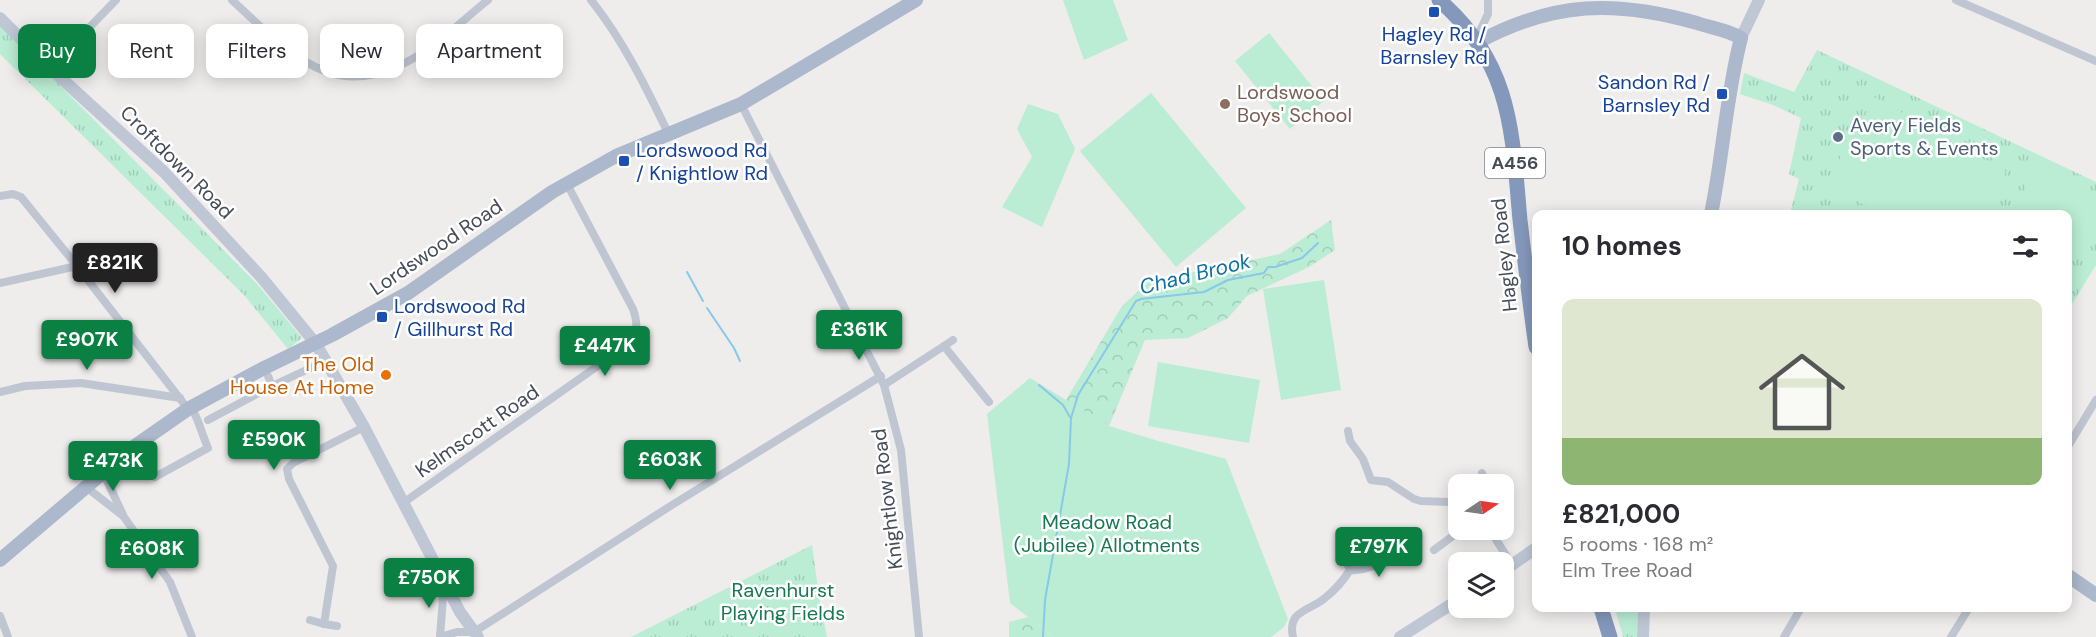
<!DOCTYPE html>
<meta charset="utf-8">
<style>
:root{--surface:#fff;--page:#f2f2f3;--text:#2b2b33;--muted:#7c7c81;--line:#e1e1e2;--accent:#0b8043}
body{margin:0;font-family:"DM Sans",sans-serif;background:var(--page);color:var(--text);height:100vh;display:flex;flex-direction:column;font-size:22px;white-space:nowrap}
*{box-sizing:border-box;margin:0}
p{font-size:20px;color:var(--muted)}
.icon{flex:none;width:33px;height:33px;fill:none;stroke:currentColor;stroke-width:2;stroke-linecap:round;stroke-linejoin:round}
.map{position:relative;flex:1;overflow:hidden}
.sheet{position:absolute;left:1532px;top:210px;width:540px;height:402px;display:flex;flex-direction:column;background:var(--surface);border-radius:12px;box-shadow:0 3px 15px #0003}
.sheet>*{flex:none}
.hud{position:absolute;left:18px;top:24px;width:570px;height:54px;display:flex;gap:12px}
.needle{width:39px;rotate:77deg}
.tools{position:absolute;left:1448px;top:474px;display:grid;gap:12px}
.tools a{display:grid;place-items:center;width:66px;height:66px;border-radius:12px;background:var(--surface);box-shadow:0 3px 15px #0003;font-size:30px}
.price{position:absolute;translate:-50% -51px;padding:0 14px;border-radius:6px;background:var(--accent);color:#fff;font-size:20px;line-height:39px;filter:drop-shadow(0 2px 3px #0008)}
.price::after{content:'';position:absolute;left:50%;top:36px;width:18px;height:14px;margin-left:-9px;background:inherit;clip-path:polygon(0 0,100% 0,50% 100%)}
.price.current{background:#222;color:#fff}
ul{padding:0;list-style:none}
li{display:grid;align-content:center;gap:12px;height:318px;padding:0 30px}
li+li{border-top:2px solid var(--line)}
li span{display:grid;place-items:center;height:186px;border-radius:12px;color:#555}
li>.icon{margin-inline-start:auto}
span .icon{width:108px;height:108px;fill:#fffc;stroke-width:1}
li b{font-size:26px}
h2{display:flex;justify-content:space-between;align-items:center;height:72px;padding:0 30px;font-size:26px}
.pill{padding:0 21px;border-radius:12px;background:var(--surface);box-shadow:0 3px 15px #0003;font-size:21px;line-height:54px}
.pill.current{background:var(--accent);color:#fff}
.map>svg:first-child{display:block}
.grass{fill:url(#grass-tufts)}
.forest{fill:url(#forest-crowns)}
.garden{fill:#baedd4}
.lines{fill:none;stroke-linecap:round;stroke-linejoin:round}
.stream{stroke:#88c8e9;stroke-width:2}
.street{stroke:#bfc6d1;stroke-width:8}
.secondary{stroke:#bfc7d5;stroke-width:12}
.primary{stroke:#acb8cb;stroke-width:14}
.highway{stroke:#8498bb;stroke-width:15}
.transit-dot{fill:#1a4fb4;stroke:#fff;stroke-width:2}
.education-dot{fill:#8d6e63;stroke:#fff;stroke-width:2}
.service-dot{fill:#5c6f8a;stroke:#fff;stroke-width:2}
.food-dot{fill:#e8710a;stroke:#fff;stroke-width:2}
.labels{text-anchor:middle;stroke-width:5;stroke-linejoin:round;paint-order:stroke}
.shield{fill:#fff;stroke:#7d828b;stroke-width:1.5}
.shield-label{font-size:18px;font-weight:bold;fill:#454d59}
.transit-label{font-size:20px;fill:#164399;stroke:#fff;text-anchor:start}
.education-label{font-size:20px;fill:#785e54;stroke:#fff;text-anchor:start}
.service-label{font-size:20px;fill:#4e5e75;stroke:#fff;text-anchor:start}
.street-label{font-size:20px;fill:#454d59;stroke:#fff}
.food-label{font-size:20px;fill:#c56008;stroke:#fff;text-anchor:end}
.park-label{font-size:20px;fill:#187854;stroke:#fff}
.water-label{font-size:21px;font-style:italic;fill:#0f70a2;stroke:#fff}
</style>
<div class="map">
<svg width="2096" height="637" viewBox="0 0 2096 637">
<defs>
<pattern id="grass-tufts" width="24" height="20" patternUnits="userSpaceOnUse" patternTransform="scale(1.5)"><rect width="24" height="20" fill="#baedd4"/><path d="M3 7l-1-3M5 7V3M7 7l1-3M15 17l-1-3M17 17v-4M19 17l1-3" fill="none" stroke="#a1cdb8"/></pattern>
<pattern id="forest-crowns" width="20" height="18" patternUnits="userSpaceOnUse" patternTransform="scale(1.5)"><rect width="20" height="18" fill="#baedd4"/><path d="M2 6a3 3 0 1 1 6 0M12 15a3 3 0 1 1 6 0" fill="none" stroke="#a1cdb8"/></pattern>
</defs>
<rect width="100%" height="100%" fill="#efecec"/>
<g class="grass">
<path d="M0,25l258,260 44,53 -14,11 -44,-54 -244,-241z"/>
<path d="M1817,50l279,132v83l-29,47v-98h-277l9,-35 -10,-5 12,-56 -28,-13 -33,-11 4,-21 50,19z"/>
<path d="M812,545l8,58 7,34h-196z"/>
<path d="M1615,608h23l-1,29h-14z"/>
</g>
<g class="forest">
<path d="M1331,220l4,30 -26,17 -62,29 -19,22 -40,20 -43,2 -36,86 -43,-26 56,-94 26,-24 132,-28z"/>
<path d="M1028,617l26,20h-45v-15z"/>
</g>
<g class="garden">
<path d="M1063,0h50l15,40 -44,20z"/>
<path d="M1269,33l55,68 -34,28 -55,-68z"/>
<path d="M1151,93l95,115 -70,59 -96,-116z"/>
<path d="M1875,97l131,75 -25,42h-101l-54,-31z"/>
<path d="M1028,104l30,10 17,35 -33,78 -40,-20 30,-50 -15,-28z"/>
<path d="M2039,165l57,33v38l-9,16 -20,-11v-27h-45l-9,-4z"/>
<path d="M1324,280l17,110 -60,10 -18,-111z"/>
<path d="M1158,362l102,18 -11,63 -101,-17z"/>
<path d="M1030,378l79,48 46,14 71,19 62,160 -4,8 -13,10h-217l-44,-34 -23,-189z"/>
</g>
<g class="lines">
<g class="stream">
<path d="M687,272l16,29"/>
<path d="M707,308l27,40 6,13"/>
<path d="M1039,385l24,20 7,12"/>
<path d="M1043,637l2,-37 24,-136 2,-46 7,-23 58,-94 5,-2 63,-7 24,-12 36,-7 4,-6h7l27,-9 16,-15"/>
</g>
<g class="street">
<path d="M232,0c65,61 109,109 196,49 21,-15 40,-33 60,-49"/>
<path d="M591,0c32,40 56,89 78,135"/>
<path d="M1956,0l140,61"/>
<path d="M1476,39l12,-25v-14"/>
<path d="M50,68l66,-68"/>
<path d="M741,104l143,281 17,65 18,187"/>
<path d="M0,196l13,-2 8,3 56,69 111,143"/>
<path d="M0,283l77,-17"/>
<path d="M944,346l9,-6"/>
<path d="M268,376l4,10"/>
<path d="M884,385l60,-39 45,56"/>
<path d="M0,392l25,-6 56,-3 99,15"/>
<path d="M208,420l64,-34 45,-21"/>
<path d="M1348,431l2,10 13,18 8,21 17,2 26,17 7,2 28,1 9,8"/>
<path d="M132,448l23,29 53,-29c-6,-14 -9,-27 -17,-42"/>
<path d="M2067,448l29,-48"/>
<path d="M103,472l21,45 46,65 22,55"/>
<path d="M1482,473l4,11"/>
<path d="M86,487l36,28"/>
<path d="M403,503l223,-157c11,-14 13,-20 7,-37l-66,-125"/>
<path d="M1490,530l22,35"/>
<path d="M1434,550l27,-20"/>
<path d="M1350,570c20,2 33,-10 49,-19"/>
<path d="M0,616l8,21"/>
<path d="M310,620l14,4"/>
<path d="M337,626l-13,-2 9,-58 -44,-87 -2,-10 6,-6 71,-36"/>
<path d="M440,637l17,-5h17l198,-127 209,-129"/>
<path d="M440,637l4,-53"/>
<path d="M1293,637c-6,-27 17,-26 32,-39 10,-8 18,-17 25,-28l-7,-16"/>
<path d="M1784,637l17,-29"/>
<path d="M1951,637l18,-29"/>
</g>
<g class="secondary">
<path d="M0,18l50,50 114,104 98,106 54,66 48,83 96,185 18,25"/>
<path d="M1741,38l18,-38"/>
<path d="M1503,571l33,-23"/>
<path d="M1400,637l58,-37"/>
<path d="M1643,637l1,-29"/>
</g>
<g class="primary">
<path d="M1478,42c76,-41 138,-42 219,-19 14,5 31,7 44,15 -15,58 -18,118 -30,176"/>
<path d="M0,560l132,-112 56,-39 76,-41 68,-33 76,-42 144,-101 64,-36 125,-52 175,-104"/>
<path d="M2067,575l29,20"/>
</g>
<g class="highway">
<path d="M1439,0c73,63 73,131 81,220 5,43 10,85 16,127"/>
<path d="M1601,608l9,29"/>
</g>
</g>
<g class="transit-dot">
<rect x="1428" y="6" width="12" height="12" rx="3"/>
<rect x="1716" y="88" width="12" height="12" rx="3"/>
<rect x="618" y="155" width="12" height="12" rx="3"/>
<rect x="376" y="311" width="12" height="12" rx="3"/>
</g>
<circle class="education-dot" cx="1225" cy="104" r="6"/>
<circle class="service-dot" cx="1838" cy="137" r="6"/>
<circle class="food-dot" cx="386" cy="375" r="6"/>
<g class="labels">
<rect class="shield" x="1485" y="148" width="60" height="30" rx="4.5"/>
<g class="shield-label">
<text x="1515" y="169">A456</text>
</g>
<g class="transit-label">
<text x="1434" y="41" text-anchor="middle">Hagley Rd /<tspan x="1434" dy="23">Barnsley Rd</tspan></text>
<text x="1710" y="89" text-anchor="end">Sandon Rd /<tspan x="1710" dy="23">Barnsley Rd</tspan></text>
<text x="636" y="157">Lordswood Rd<tspan x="636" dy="23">/ Knightlow Rd</tspan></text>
<text x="394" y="313">Lordswood Rd<tspan x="394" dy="23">/ Gillhurst Rd</tspan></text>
</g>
<g class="education-label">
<text x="1237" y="99">Lordswood<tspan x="1237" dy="23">Boys' School</tspan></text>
</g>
<g class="service-label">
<text x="1850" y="132">Avery Fields<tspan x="1850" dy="23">Sports &amp; Events</tspan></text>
</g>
<g class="street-label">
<text transform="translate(177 162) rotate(45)" y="7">Croftdown Road</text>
<text transform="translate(436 247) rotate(-34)" y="7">Lordswood Road</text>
<text transform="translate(1504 255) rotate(-96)" y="7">Hagley Road</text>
<text transform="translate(477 431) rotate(-35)" y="7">Kelmscott Road</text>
<text transform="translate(887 499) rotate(-97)" y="7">Knightlow Road</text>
</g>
<g class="food-label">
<text x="374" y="371">The Old<tspan x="374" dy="23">House At Home</tspan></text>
</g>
<g class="park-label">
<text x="1107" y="529">Meadow Road<tspan x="1107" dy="23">(Jubilee) Allotments</tspan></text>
<text x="783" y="597">Ravenhurst<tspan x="783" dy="23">Playing Fields</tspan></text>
</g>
<g class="water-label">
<text transform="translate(1195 274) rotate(-14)" y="7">Chad Brook</text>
</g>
</g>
</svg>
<div class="tools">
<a><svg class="needle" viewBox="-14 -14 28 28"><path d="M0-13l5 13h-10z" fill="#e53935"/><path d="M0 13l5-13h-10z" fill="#7c7c81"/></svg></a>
<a><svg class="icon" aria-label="layers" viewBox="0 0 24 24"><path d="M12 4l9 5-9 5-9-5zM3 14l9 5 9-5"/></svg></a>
</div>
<b class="price current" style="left:115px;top:294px">£821K</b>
<b class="price" style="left:859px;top:361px">£361K</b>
<b class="price" style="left:87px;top:371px">£907K</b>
<b class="price" style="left:605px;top:377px">£447K</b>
<b class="price" style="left:274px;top:471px">£590K</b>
<b class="price" style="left:670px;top:491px">£603K</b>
<b class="price" style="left:113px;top:492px">£473K</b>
<b class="price" style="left:1379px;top:578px">£797K</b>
<b class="price" style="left:152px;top:580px">£608K</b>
<b class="price" style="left:429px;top:609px">£750K</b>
<div class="hud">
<a class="pill current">Buy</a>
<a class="pill">Rent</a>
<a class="pill">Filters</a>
<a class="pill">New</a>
<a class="pill">Apartment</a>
</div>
<section class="sheet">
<h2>10 homes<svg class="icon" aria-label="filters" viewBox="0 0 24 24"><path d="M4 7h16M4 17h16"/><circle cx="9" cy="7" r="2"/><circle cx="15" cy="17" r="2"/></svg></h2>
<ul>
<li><span style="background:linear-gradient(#dfe7d0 75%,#8fb573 0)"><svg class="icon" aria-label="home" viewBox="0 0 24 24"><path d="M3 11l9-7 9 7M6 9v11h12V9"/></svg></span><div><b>£821,000</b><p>5 rooms · 168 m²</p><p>Elm Tree Road</p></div></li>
</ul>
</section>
</div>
